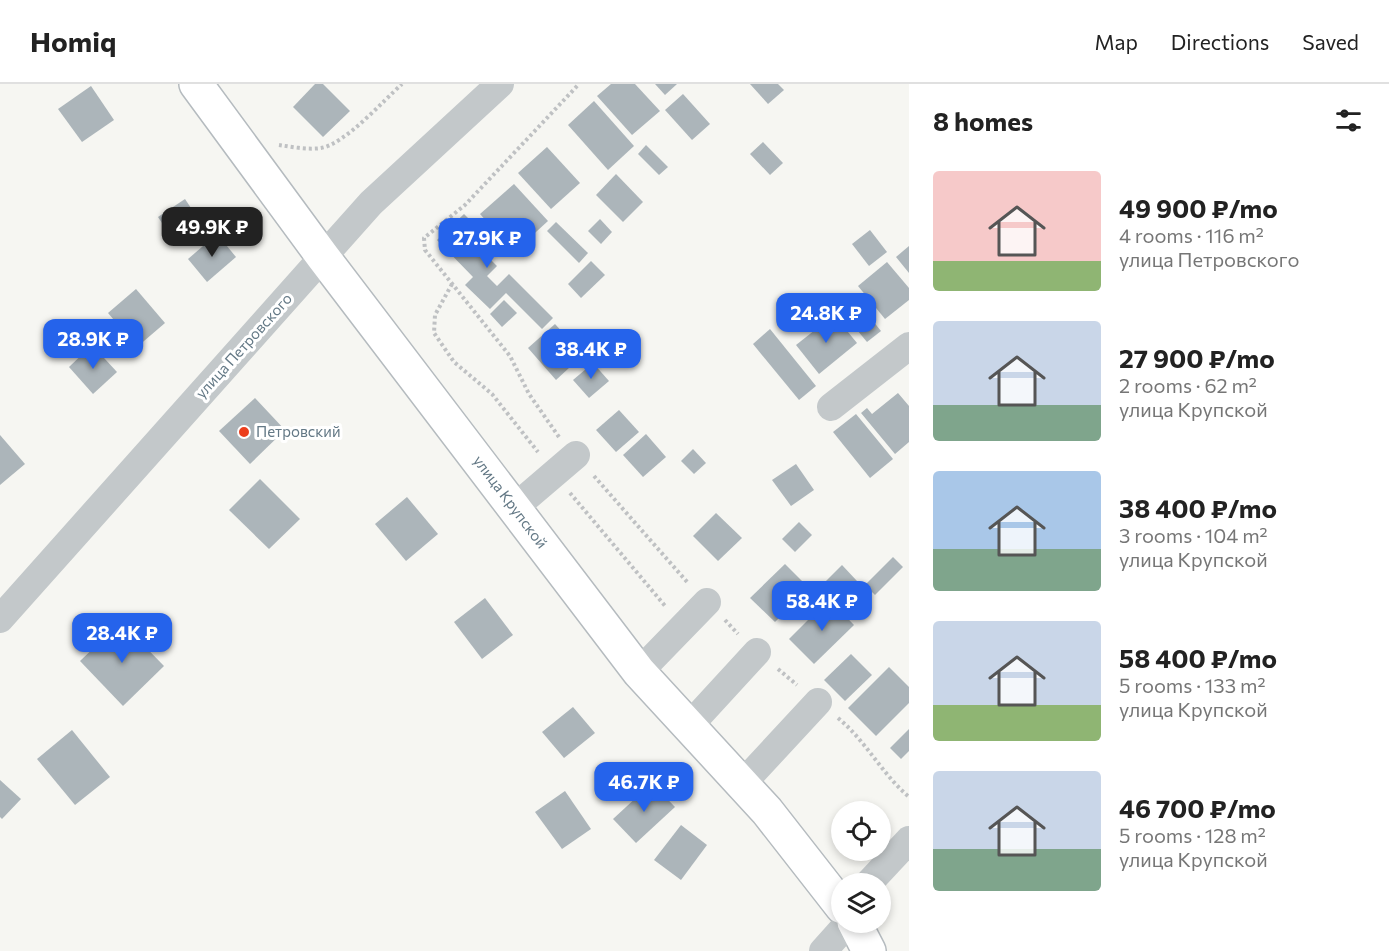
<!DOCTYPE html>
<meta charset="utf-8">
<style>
:root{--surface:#fff;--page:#f6f6f6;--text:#222;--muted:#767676;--line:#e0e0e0;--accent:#2563eb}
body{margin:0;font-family:Commissioner,sans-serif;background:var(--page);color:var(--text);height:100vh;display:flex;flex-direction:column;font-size:22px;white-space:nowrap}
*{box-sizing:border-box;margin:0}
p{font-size:20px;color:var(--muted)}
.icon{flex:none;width:33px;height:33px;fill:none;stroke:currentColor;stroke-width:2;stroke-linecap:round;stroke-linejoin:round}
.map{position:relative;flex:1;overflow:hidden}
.panel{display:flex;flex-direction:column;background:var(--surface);width:480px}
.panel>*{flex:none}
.tools{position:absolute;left:831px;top:717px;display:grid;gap:12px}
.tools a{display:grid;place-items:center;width:60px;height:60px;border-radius:50%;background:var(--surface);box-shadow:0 3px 9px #0003;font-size:30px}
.price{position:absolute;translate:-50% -51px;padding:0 14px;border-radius:12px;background:var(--accent);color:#fff;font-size:20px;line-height:39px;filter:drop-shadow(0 2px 3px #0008)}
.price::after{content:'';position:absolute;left:50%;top:36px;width:18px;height:14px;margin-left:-9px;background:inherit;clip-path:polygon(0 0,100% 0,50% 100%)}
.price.active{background:#222;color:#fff}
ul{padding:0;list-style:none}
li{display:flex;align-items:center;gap:18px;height:150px;padding:0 24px}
li span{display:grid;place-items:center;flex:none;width:168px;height:120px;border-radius:6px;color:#555}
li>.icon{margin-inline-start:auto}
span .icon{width:72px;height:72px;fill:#fffc;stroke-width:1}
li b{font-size:26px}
h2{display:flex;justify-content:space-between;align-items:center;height:72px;padding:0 24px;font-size:26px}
header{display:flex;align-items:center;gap:36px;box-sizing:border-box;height:84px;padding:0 30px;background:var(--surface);border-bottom:2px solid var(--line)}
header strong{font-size:28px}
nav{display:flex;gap:33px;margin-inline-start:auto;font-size:21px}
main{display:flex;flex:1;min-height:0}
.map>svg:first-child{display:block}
.building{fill:#acb5ba}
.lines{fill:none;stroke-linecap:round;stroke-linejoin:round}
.secondary-casing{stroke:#b5bbbf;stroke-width:36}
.path{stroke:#bfc1c3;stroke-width:4;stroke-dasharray:3 3;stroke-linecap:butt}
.street{stroke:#c3c8ca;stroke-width:28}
.secondary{stroke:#fff;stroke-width:33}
.poi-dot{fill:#ec3e1c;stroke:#fff;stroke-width:2}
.labels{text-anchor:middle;stroke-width:6;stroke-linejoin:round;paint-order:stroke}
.street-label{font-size:15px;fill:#637885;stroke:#fff}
.poi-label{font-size:15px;fill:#637885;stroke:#fff;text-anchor:start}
</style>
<header>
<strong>Homiq</strong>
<nav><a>Map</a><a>Directions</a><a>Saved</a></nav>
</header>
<main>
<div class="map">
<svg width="909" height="867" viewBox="0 0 909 867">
<rect width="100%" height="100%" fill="#f6f6f2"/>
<g class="building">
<path d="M315,0h8l27,27 -27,26 -30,-30z"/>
<path d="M611,0h24l25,27 -28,24 -35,-39z"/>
<path d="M655,0h22l-12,11z"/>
<path d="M750,0h28l6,6 -16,14z"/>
<path d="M91,2l23,34 -32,22 -24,-33z"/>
<path d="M683,10l27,30 -18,16 -27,-30z"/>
<path d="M594,17l40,45 -26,24 -40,-45z"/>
<path d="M763,58l20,21 -13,12 -20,-21z"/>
<path d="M646,61l22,22 -9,8 -21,-21z"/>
<path d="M547,63l33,36 -29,26 -33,-36z"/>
<path d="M616,90l27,28 -20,20 -27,-27z"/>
<path d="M514,100l34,37 -34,31 -34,-38z"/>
<path d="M185,115l14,21 -27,18 -14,-21z"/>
<path d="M464,130l36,36 -10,9 7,7 -10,10 10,10 12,-12 44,44 -11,11 -36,-36 -16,16 -25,-24 8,-8 -36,-37z"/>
<path d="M600,135l12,13 -11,12 -13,-13z"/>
<path d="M556,138l32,31 -9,10 -32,-32z"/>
<path d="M870,146l17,22 -18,14 -17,-22z"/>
<path d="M217,150l19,23 -29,25 -19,-23z"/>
<path d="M909,162v27l-13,-16z"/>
<path d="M591,177l14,14 -24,23 -13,-14z"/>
<path d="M887,178l22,26v12l-24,19 -27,-33z"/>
<path d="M136,205l29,34 -28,24 -29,-34z"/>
<path d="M852,211l29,36 -14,11 -29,-35z"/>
<path d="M504,216l13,13 -15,14 -12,-13z"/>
<path d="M834,231l23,28 -38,31 -23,-29z"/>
<path d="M555,240l28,31 -27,25 -28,-32z"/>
<path d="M770,245l46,57 -17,14 -46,-56z"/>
<path d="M92,261l25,27 -24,22 -24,-27z"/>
<path d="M593,279l16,18 -20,17 -16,-18z"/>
<path d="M898,309l11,13v36l-14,12 -34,-41 6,-5 5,6z"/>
<path d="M255,314l30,32 -35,34 -31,-33z"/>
<path d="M619,326l20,22 -23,20 -20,-22z"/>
<path d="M856,330l37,45 -23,19 -37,-46z"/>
<path d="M646,350l20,23 -23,20 -20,-22z"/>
<path d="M0,351l25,29 -25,21z"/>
<path d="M693,365l13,14 -12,11 -13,-13z"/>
<path d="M796,380l18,26 -23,16 -19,-26z"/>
<path d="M260,395l40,40 -31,30 -40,-39z"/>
<path d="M407,413l31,37 -32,27 -31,-37z"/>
<path d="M716,429l26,25 -24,23 -25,-25z"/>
<path d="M799,438l13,13 -17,17 -13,-13z"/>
<path d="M893,473l10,10 -28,28 -10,-10z"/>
<path d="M785,480l24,24 -34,34 -25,-24z"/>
<path d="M842,481l15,16 -17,17 -15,-16z"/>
<path d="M485,514l28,37 -31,24 -28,-37z"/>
<path d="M829,515l25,26 -40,39 -25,-25z"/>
<path d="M121,538l43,44 -41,40 -43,-45z"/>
<path d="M851,570l21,21 -27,26 -21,-21z"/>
<path d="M889,583l20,20v16l-33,33 -28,-28z"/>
<path d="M573,623l22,26 -31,25 -22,-26z"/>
<path d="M909,645v22l-8,8 -11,-11z"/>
<path d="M72,646l38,47 -35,28 -38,-46z"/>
<path d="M0,696l21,19 -19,20 -2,-2z"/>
<path d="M652,699l23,24 -39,36 -23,-24z"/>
<path d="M565,707l26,38 -29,20 -27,-37z"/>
<path d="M681,741l26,20 -26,35 -27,-20z"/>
</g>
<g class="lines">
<defs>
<g id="secondary">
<path d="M196,0l127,173 316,415 128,139 75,96"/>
<path d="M854,838l15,29"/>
</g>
</defs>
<use href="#secondary" class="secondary-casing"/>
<g class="path">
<path d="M279,61c13,2 29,5 42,3 24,-4 62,-47 81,-64"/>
<path d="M452,200l-17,31 -1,18 20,29 38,32 46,58"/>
<path d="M559,353l-30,-43 -19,-38 -85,-106 -1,-12 41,-33 114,-121"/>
<path d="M594,392l94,107"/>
<path d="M570,409l96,114"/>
<path d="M725,536l13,14"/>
<path d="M778,585l19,16"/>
<path d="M838,634c28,23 44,56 71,79"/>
</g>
<g class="street">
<path d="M831,323l78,-61"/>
<path d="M514,424l62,-53"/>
<path d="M0,535l371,-416 129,-119"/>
<path d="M639,588l68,-70"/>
<path d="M689,642l68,-74"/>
<path d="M742,700l76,-82"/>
<path d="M868,800l41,-44"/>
<path d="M823,867l26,-29"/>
</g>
<use href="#secondary" class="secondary"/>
</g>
<circle class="poi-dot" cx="244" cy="348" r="6"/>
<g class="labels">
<g class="street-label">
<text transform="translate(244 262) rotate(-48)" y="5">улица Петровского</text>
<text transform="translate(510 418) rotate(53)" y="5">улица Крупской</text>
</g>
<g class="poi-label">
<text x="256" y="353">Петровский</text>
</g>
</g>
</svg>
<div class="tools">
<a><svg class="icon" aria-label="locate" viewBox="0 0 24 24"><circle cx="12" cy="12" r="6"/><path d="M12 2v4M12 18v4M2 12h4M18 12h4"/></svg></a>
<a><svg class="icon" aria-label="layers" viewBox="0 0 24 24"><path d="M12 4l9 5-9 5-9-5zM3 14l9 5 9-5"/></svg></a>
</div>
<b class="price active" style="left:212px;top:174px">49.9K ₽</b>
<b class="price" style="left:487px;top:185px">27.9K ₽</b>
<b class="price" style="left:826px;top:260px">24.8K ₽</b>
<b class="price" style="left:93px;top:286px">28.9K ₽</b>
<b class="price" style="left:591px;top:296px">38.4K ₽</b>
<b class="price" style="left:822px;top:548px">58.4K ₽</b>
<b class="price" style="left:122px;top:580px">28.4K ₽</b>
<b class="price" style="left:644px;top:729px">46.7K ₽</b>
</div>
<section class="panel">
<h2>8 homes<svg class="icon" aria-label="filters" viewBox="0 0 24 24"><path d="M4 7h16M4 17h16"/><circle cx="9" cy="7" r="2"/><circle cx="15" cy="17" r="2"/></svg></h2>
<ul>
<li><span style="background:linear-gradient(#f6c9c9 75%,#8fb573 0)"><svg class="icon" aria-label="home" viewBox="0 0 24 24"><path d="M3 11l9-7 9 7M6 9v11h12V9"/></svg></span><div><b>49 900 ₽/mo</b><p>4 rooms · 116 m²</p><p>улица Петровского</p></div></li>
<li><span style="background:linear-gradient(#c9d6e8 70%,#7fa58c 0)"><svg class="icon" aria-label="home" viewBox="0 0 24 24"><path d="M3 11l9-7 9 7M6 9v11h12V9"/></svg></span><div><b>27 900 ₽/mo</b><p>2 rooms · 62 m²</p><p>улица Крупской</p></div></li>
<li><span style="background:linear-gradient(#a9c7e8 65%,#7fa58c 0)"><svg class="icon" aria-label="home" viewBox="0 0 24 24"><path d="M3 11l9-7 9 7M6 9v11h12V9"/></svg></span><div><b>38 400 ₽/mo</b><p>3 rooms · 104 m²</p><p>улица Крупской</p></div></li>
<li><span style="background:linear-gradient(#c9d6e8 70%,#8fb573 0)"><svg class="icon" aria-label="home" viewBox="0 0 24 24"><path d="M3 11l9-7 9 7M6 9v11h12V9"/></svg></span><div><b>58 400 ₽/mo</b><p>5 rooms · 133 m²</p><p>улица Крупской</p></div></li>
<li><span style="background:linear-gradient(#c9d6e8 65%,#7fa58c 0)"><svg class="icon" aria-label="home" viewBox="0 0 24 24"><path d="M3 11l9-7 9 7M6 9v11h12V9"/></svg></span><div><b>46 700 ₽/mo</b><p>5 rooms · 128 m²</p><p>улица Крупской</p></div></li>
</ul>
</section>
</main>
